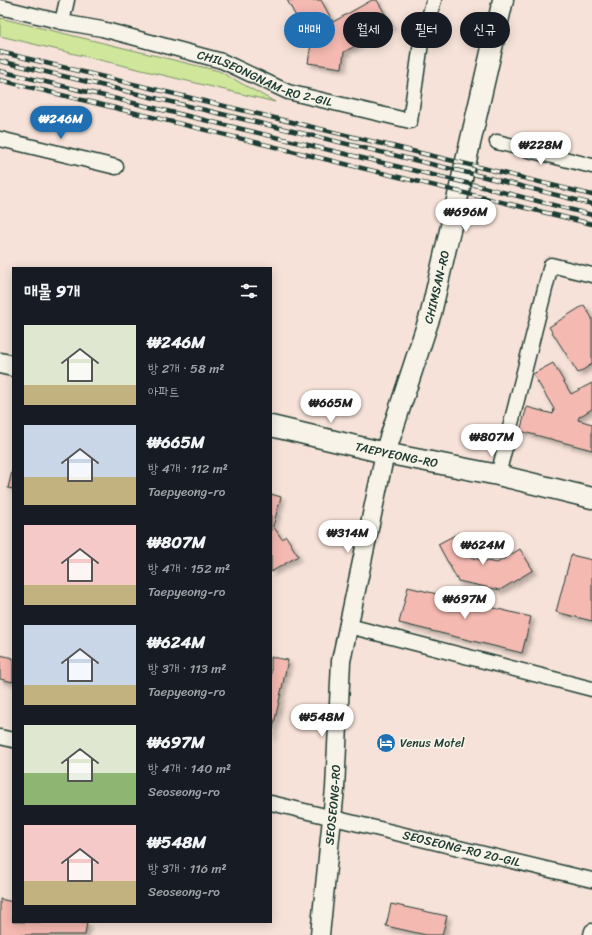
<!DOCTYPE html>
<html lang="ko">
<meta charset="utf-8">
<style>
:root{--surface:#171b24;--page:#242831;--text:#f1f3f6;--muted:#9ea1a6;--accent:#1f6fb2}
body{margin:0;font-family:Sriracha,"Poor Story",sans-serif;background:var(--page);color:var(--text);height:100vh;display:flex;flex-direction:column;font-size:15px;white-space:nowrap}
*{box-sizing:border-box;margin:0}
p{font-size:13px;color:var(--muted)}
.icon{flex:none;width:22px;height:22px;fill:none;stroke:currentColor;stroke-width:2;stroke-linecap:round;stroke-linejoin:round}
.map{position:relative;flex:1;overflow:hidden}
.drawer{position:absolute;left:12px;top:267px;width:260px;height:656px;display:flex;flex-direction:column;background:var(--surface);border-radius:0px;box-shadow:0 2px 10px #0003}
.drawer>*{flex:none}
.top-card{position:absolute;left:284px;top:12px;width:248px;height:36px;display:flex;gap:8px}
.price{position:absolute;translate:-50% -34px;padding:0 9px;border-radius:14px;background:#fff;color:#222;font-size:13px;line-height:26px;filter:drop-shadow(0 1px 2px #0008)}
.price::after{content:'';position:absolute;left:50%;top:24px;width:12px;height:9px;margin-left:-6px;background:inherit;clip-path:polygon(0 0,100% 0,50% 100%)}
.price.active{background:var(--accent);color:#fff}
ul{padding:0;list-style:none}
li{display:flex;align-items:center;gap:12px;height:100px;padding:0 12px}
li span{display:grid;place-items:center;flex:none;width:112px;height:80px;border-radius:0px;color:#555}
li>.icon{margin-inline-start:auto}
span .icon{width:48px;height:48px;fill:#fffc;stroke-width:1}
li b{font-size:17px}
h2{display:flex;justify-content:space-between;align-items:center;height:48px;padding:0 12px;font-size:17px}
.tag{padding:0 14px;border-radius:18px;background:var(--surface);box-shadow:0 2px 10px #0003;font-size:14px;line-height:36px}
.tag.active{background:var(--accent);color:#fff}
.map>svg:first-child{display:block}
.green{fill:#cfe69b;stroke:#779268}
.building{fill:#f4b9b1;stroke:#1f3d34;filter:url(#shadow)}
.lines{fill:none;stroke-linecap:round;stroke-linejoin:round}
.minor-casing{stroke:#1f3d34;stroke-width:17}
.tertiary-casing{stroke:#1f3d34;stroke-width:21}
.secondary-casing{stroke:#1f3d34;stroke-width:23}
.minor{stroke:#f7f3e8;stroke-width:14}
.tertiary{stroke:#f7f3e8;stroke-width:18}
.secondary{stroke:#f7f3e8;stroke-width:20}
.rail-casing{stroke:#1f3d34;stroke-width:4.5}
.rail{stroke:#f7f3e8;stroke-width:3;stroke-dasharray:9;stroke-linecap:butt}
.labels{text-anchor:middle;stroke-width:3.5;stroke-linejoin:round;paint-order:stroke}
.street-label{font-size:12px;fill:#1f3d34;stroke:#f7f3e8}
.poi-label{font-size:12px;fill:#1f3d34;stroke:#f7f3e8;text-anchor:start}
</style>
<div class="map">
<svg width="592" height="935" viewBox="0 0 592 935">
<defs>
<filter id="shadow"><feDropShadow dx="3.5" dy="3.5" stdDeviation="2" flood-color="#0004"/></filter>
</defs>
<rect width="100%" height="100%" fill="#f6e2d8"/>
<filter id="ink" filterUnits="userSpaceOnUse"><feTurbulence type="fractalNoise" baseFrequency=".025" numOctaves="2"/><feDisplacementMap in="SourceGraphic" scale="8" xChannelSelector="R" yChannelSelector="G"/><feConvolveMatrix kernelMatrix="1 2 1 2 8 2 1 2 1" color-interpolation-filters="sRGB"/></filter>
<g filter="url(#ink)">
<path class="green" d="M0,18l219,53 56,31 -275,-66z"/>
<g class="building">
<path d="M287,0h34l12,22 39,-22h5l15,26 -48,26 -2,16 -34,-5 3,-19z"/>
<path d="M584,305l8,13v46l-14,9 -29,-46z"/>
<path d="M553,363l18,31 21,-11v26l-13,8 -1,3 14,4v26l-72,-19 7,-24 26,7 1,-5 -21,-35z"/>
<path d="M13,467v22l-5,-1z"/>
<path d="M271,494l10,3 -8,29 9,13 4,-3 12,20 -27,16z"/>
<path d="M459,533l13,25 25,5 23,-14 13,21 -33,20 -42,-9 -20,-37z"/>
<path d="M571,555l21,5v61l-36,-9z"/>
<path d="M408,587l123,30 -9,36 -123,-30z"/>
<path d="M0,655l13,3v24l-13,-3z"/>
<path d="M271,657l17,3 -17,78z"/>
<path d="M0,899l13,3v20h74l-2,13h-85z"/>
<path d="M391,904l56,12 -5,19h-16l-40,-9z"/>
</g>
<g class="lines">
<defs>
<g id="minor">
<path id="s1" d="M0,7l62,15 40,7 120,32 66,31 122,29 11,-78 13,-43"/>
<path d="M62,22l5,-22"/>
<path d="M0,139l116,28"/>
<path d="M497,142l95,24"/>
<path d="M498,475l53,-210 41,10"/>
<path d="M349,626l243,63"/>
<path d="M0,737l13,3"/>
<path id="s2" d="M271,803l321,77"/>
<path d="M591,935l1,-4"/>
</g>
<g id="tertiary">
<path id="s3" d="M320,935l15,-146 6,-128 44,-208"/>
</g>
<g id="secondary">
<path d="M0,363l13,3"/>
<path id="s4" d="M271,426l114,27 113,22 94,23"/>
<path id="s5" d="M385,453l46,-140 72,-313"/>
</g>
</defs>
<use href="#minor" class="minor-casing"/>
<use href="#tertiary" class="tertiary-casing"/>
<use href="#secondary" class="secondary-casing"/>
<use href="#minor" class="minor"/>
<use href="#tertiary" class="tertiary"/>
<use href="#secondary" class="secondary"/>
<defs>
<g id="rail">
<path d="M0,52l487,117 105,26"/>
<path d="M0,61l485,116 107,27"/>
<path d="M0,71l483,116 109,28"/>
<path d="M0,80l592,144"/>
</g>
</defs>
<use href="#rail" class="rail-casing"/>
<use href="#rail" class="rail"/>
</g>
</g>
<defs>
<symbol id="hotel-disc" viewBox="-11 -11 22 22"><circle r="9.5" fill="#1f6fb2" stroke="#f7f3e8"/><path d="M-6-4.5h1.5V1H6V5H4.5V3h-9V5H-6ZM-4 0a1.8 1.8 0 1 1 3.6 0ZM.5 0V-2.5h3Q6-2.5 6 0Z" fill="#fff"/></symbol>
</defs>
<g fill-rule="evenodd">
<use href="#hotel-disc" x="375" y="732" width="22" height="22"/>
</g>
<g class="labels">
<g class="street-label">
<text dy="4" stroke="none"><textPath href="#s1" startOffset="275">CHILSEONGNAM-RO 2-GIL</textPath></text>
<text dy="4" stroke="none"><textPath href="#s5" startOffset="174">CHIMSAN-RO</textPath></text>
<text dy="4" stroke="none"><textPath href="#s4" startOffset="129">TAEPYEONG-RO</textPath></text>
<text dy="4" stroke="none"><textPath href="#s3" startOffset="131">SEOSEONG-RO</textPath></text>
<text dy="4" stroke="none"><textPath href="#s2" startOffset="196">SEOSEONG-RO 20-GIL</textPath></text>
</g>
<g class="poi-label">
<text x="400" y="747">Venus Motel</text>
</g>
</g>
</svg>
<b class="price active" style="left:61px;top:140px">₩246M</b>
<b class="price" style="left:541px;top:166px">₩228M</b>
<b class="price" style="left:466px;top:233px">₩696M</b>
<b class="price" style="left:331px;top:424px">₩665M</b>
<b class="price" style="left:492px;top:458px">₩807M</b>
<b class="price" style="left:348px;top:554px">₩314M</b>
<b class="price" style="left:483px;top:566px">₩624M</b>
<b class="price" style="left:465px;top:620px">₩697M</b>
<b class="price" style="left:322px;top:738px">₩548M</b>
<div class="top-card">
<a class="tag active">매매</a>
<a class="tag">월세</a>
<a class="tag">필터</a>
<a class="tag">신규</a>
</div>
<section class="drawer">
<h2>매물 9개<svg class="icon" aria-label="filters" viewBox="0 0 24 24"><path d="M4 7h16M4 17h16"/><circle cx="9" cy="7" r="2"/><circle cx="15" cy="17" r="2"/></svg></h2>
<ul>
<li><span style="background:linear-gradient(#dfe7d0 75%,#c2b280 0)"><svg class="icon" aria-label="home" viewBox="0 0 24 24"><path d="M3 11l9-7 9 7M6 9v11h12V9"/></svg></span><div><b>₩246M</b><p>방 2개 · 58 m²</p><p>아파트</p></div></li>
<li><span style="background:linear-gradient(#c9d6e8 65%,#c2b280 0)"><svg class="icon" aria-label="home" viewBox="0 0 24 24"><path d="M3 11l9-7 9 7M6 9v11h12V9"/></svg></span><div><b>₩665M</b><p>방 4개 · 112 m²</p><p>Taepyeong-ro</p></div></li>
<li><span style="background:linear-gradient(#f6c9c9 75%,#c2b280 0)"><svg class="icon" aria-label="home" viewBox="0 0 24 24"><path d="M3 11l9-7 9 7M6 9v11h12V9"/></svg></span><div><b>₩807M</b><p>방 4개 · 152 m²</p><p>Taepyeong-ro</p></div></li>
<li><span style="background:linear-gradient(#c9d6e8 75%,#c2b280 0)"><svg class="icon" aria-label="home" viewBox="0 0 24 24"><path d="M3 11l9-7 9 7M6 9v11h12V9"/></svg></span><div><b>₩624M</b><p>방 3개 · 113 m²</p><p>Taepyeong-ro</p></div></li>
<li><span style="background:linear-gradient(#dfe7d0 60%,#8fb573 0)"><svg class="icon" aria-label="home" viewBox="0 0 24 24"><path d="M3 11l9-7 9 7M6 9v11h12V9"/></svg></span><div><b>₩697M</b><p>방 4개 · 140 m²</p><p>Seoseong-ro</p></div></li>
<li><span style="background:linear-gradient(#f6c9c9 70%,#c2b280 0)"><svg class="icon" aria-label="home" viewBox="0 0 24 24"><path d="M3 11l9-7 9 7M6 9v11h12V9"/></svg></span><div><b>₩548M</b><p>방 3개 · 116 m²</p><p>Seoseong-ro</p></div></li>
</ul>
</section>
</div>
